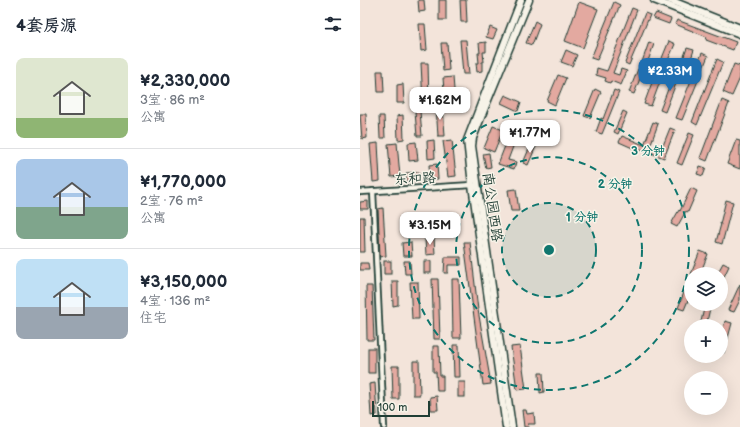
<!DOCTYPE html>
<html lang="zh">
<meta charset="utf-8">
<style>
:root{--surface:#fff;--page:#f6f6f7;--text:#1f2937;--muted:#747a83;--line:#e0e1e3;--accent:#1f6fb2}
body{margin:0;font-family:"Balsamiq Sans","LXGW WenKai TC",sans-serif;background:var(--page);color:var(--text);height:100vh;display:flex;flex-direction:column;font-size:15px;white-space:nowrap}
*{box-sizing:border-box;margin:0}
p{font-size:13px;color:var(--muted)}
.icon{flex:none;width:22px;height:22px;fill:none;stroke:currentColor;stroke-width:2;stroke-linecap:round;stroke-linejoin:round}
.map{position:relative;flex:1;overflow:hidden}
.panel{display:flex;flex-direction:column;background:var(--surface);width:360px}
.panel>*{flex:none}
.controls{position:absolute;left:324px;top:267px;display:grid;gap:8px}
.controls a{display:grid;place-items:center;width:44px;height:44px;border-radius:50%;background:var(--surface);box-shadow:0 4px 16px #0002;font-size:20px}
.scale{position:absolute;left:12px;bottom:10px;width:58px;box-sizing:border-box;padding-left:4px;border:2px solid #1f3d34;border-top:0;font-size:11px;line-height:14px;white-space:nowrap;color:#1f3d34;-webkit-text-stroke:3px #f7f3e8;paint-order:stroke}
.price{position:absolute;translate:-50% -34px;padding:0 9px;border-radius:8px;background:#fff;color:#222;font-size:13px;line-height:26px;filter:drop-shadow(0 1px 2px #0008)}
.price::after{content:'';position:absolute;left:50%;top:24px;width:12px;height:9px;margin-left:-6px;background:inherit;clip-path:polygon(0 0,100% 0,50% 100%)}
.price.active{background:var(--accent);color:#fff}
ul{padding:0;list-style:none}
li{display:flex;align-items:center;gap:12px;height:100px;padding:0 16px}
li+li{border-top:1px solid var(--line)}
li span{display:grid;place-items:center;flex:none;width:112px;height:80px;border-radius:8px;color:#555}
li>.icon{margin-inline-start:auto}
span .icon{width:48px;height:48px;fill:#fffc;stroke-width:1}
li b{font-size:17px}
h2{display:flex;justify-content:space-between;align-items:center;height:48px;padding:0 16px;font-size:17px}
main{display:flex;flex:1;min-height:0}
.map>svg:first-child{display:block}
.building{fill:#e3a9a0;stroke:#1f3d34}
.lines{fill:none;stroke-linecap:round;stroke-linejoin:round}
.minor-casing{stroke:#1f3d34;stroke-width:8}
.secondary-casing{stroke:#1f3d34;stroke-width:9}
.minor{stroke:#f7f3e8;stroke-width:4.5}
.secondary{stroke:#f7f3e8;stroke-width:6}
.ring{fill:none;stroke:#0f766e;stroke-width:2;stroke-dasharray:7 5}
.labels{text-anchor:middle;stroke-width:3;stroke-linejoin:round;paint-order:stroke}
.street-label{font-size:14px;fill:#1f3d34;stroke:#f7f3e8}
.centre{fill:#0f766e;stroke:#f7f3e8;stroke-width:2}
.ring-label{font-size:12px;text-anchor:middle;font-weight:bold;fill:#0f766e;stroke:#f7f3e8;stroke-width:3;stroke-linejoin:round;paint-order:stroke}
</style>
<main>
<section class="panel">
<h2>4套房源<svg class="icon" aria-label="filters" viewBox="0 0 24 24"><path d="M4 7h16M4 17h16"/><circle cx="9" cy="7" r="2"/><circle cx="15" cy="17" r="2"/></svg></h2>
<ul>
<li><span style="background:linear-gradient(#dfe7d0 75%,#8fb573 0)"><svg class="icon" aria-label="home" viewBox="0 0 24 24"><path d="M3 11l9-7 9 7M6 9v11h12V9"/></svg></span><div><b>¥2,330,000</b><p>3室 · 86 m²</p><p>公寓</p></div></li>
<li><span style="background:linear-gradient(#a9c7e8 60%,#7fa58c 0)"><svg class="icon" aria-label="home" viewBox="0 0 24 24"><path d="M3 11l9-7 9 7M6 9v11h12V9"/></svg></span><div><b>¥1,770,000</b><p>2室 · 76 m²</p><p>公寓</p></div></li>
<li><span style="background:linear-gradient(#bfe0f5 60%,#9aa5b1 0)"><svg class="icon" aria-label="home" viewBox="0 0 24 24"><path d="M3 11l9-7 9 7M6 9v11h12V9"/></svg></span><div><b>¥3,150,000</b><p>4室 · 136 m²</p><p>住宅</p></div></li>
</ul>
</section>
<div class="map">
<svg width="380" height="427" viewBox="0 0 380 427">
<rect width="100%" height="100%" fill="#f3e4da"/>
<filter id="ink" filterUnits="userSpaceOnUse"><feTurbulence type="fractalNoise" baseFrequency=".025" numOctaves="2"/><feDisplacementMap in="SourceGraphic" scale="8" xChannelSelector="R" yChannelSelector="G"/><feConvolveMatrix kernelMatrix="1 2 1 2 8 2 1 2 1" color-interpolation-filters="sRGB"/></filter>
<g filter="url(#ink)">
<g class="building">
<path d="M58,0h6l1,11 -6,1z"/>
<rect x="79" y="0" width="7" height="20"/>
<path d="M100,0h6l1,22h-6z"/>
<path d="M219,2l19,7 -15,39 -18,-7z"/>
<path d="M254,2l6,3 -23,55 -6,-2z"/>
<path d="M272,8l5,2 -24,63 6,2 2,-6 6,2 -6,14 -10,-4 -1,2 -5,-2 1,-3 -10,-3 1,-7 10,3z"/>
<path d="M285,13l5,2 -21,50 -4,-2z"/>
<path d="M296,13l15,6 -2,5 -16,-6z"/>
<path d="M317,20l59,22 -3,8 -27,-10 1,-3 -32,-13z"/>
<path d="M175,21l5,3 -8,21 -6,-2z"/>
<path d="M59,24h6l2,26 -6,1z"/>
<path d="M130,27l7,3 -4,9 -7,-2z"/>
<path d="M100,40h6l3,34h-6z"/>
<path d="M309,41l6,3 -9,21 -6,-2z"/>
<path d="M126,42v10h-3l1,10h-2v9l-5,1 -1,-9h3l-1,-10h2l-1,-10z"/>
<path d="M289,42l5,2 -7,20 -5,-2z"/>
<path d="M81,43h6l2,27 -6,1z"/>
<path d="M327,48l7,2 -8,23 -7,-3z"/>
<path d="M206,50l11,5 -5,11 -11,-4z"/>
<path d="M342,53l6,3 -26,64 -6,-2z"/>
<path d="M357,59l6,3 -26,63 -5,-3z"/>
<path d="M61,63h7l1,40h-6z"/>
<path d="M374,64l6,2v12l-8,18 -9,-4z"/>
<path d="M278,69l5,2 -9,23 -5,-2z"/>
<path d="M297,69l7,2 -13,35 -7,-2z"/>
<path d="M17,71h6l1,21h-6z"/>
<path d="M315,71l5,2 -15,39 -5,-2z"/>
<path d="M198,75l8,3 -11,27 -8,-4z"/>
<path d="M93,77l2,25 -10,1 -2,-25z"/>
<path d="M43,84l1,19h-7v-18z"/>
<path d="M235,89l6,3 -11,26 -6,-2z"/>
<path d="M254,90l5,2 -17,42 -6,-2 5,-14 2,1z"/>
<path d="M145,95l16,7 -3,9 -17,-8z"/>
<path d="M362,100l7,3 -22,58 -7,-3z"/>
<path d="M76,106h7l2,30h-7z"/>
<path d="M60,111l2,25h-5l-2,-24z"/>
<path d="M263,111l4,2 -9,21 -4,-2z"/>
<path d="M0,114h6l1,24 -5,1z"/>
<path d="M43,115l1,24 -6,1 -1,-24z"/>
<path d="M19,116h5l1,22h-5z"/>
<path d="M293,122l5,2 -9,25 11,4 10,-25 5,2 -11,28 -26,-10 -1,2 -18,-8 3,-6 22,9z"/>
<path d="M133,126l10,4 -9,22 -10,-4z"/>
<path d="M150,133l7,3 -9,24 8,2 -2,7 -16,-5z"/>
<path d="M329,133l5,2 -12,30 -5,-2z"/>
<path d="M74,140l1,18 -7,1 -1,-18z"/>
<path d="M92,140l4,36 -8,1 -5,-36z"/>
<path d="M376,140l4,1v28l-13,-5z"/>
<path d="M56,142l2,18 -9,1 -1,-18z"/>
<path d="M172,142l5,2 -9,21 -5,-2z"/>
<path d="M18,143l2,38 -7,1 -3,-38z"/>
<path d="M37,143l3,33 -9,1 -3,-33z"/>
<path d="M129,153l2,14 -5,1 -3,-14z"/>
<path d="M77,164l1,15h-8l-1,-14z"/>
<path d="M340,166l6,2 -3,8 -6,-2z"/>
<path d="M59,172l1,9 -13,1 -1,-9z"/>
<path d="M331,188l6,3 -9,21 -2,-1 -9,16 -6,-3 8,-14 1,1z"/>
<path d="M156,189l3,22h-8l-3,-21z"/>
<path d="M366,200l7,2 -11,42 -6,-2 5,-18h-1z"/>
<path d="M8,201v8h-8v-7z"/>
<path d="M23,208l3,48 -6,1 -2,-48z"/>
<path d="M0,217h4l1,35h-5z"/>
<rect x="76" y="217" width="6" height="10"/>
<path d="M74,238l1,16 -9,1 -1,-16z"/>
<path d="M51,242l1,14h-9l-1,-13z"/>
<path d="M104,242h6l8,68 13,74 -8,1z"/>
<path d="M340,251l8,3 -8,20h-9z"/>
<path d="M85,257h16v8h-13v8h-4z"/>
<rect x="24" y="261" width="7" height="13"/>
<path d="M44,261h6l1,13h-6z"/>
<rect x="64" y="261" width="7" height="12"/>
<path d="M0,263h8l1,7h-9z"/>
<path d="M363,263l6,3 -8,17v-9h-4z"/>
<path d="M72,279h6l2,60h-6z"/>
<path d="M92,279h7l2,59h-8z"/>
<path d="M32,281h6v24l-5,1z"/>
<path d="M50,282h8l1,37h-7z"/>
<path d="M328,282l3,2v9l-7,17 -6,-2z"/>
<path d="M380,284v16l-6,12 -6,-2z"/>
<path d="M6,286h6l2,54h-7z"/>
<path d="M345,304h6l-5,22h-6z"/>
<path d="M365,321l7,2 -8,30 -3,-1v-15z"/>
<path d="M93,345h6l1,32h-6z"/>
<path d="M73,346h6l1,30h3v15h-6l-1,-19h-3z"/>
<path d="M160,346l6,43 -9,1 -6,-43z"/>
<rect x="8" y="348" width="7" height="25"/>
<path d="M53,361h6l1,34h-7z"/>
<path d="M32,366h7v33h-6z"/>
<path d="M179,373h4l1,19 -4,1z"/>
<rect x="98" y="382" width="7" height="15"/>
<path d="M15,383l2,32 -6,1 -2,-32z"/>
<path d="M77,396l1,14h-7l-1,-13z"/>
<path d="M162,410h4l1,4 7,-1 1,11h-7l1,3h-5z"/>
</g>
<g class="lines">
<defs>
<g id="minor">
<path d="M13,191l11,236"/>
<path d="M0,192l112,-7"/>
</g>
<g id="secondary">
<path d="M294,0l86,34"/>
<path d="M310,0l70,28"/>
<path d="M146,427l-34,-242 -5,-45 54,-140"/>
<path d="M152,427l-40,-281 1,-8 11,-28 45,-110"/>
</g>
</defs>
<use href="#minor" class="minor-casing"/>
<use href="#secondary" class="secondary-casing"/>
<use href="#minor" class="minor"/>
<use href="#secondary" class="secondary"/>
</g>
</g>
<circle cx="189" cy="250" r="47" fill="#0f766e" fill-opacity=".12"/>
<g class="ring">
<circle cx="189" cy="250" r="47"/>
<circle cx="189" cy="250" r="93"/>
<circle cx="189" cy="250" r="140"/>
</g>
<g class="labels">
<g class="street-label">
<text transform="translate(55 178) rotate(-3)" y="5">东和路</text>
<text transform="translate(133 207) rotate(82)" y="5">南公园西路</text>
</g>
</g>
<circle cx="189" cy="250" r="6" class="centre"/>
<g class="ring-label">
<text x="288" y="155">3 分钟</text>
<text x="255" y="188">2 分钟</text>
<text x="222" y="221">1 分钟</text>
</g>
</svg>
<div class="controls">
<a><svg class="icon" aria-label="layers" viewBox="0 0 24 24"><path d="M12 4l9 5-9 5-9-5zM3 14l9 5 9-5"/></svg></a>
<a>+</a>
<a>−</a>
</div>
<div class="scale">100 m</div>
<b class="price active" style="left:310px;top:92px">¥2.33M</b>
<b class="price" style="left:80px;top:121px">¥1.62M</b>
<b class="price" style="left:170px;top:154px">¥1.77M</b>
<b class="price" style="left:70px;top:246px">¥3.15M</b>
</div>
</main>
